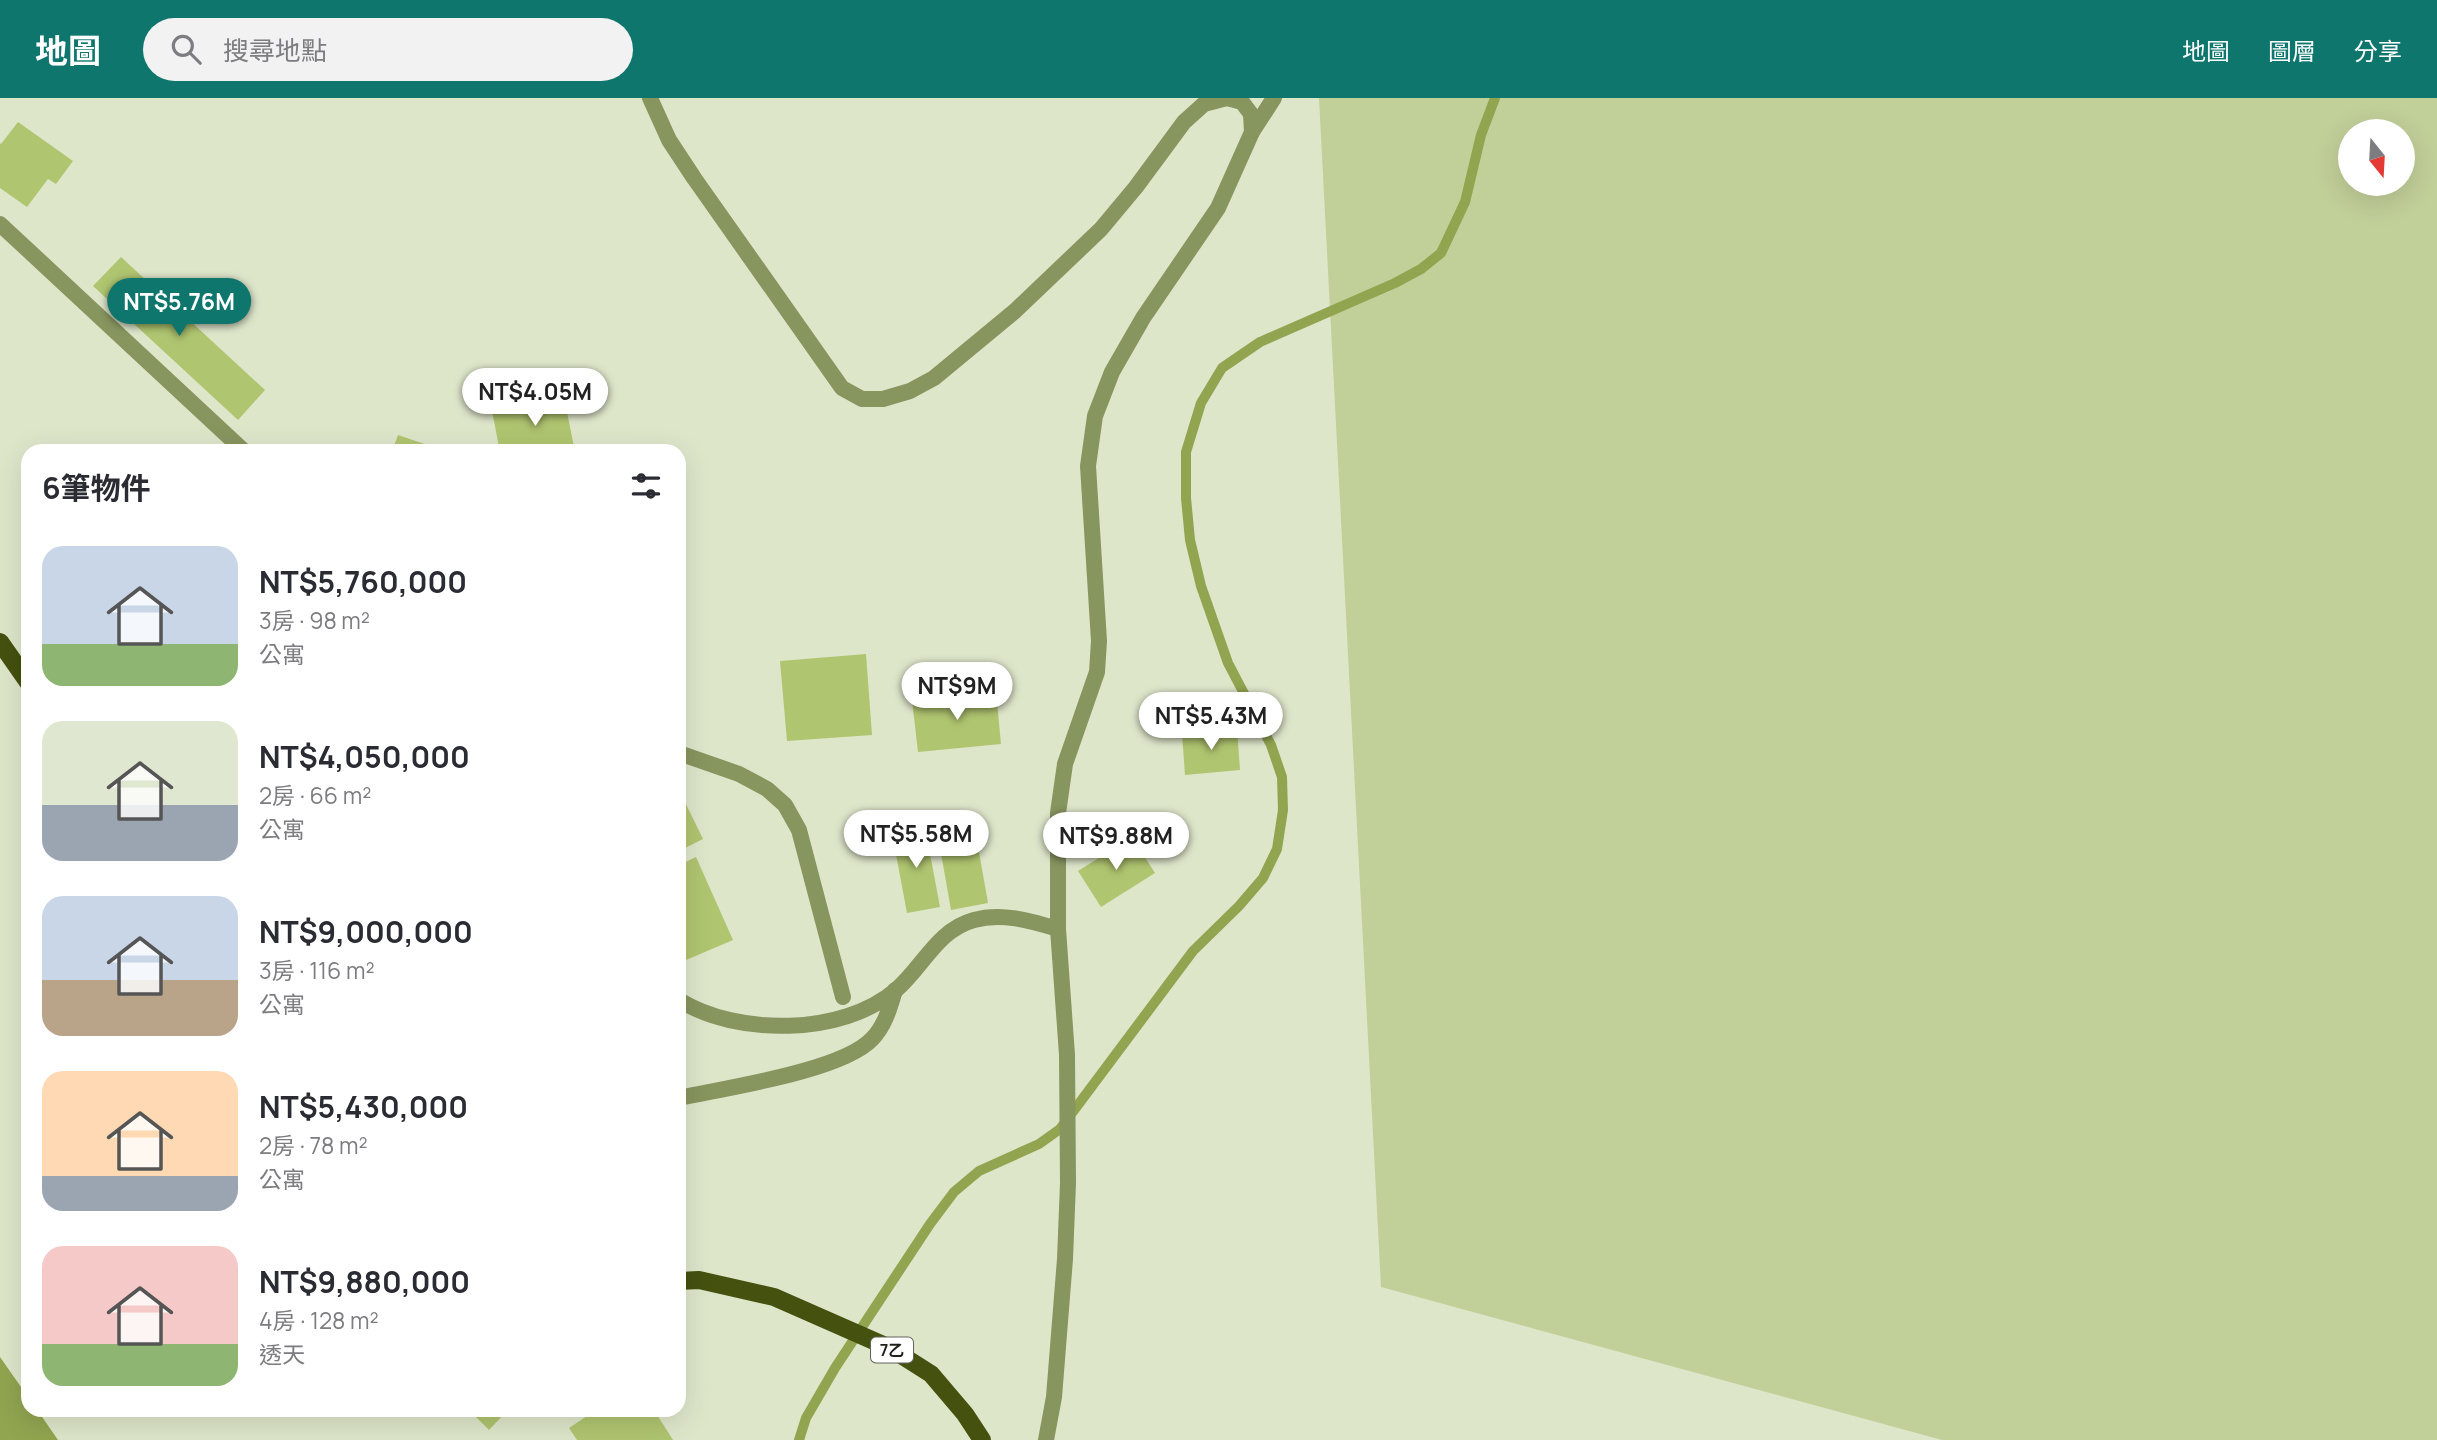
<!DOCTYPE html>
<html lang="zh-TW">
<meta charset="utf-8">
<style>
:root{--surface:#fff;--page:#f2f2f3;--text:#2b2b33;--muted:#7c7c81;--accent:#0f766e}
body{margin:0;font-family:Manrope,"Noto Sans TC",sans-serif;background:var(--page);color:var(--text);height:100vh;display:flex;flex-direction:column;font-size:26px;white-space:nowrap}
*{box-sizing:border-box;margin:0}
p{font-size:23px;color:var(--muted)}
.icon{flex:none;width:38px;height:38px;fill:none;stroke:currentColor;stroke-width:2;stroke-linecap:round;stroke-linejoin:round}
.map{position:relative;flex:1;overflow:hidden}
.details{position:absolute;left:21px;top:346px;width:665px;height:973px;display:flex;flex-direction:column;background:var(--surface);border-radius:21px;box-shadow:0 7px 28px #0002}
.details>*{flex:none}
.needle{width:46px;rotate:162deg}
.fabs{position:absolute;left:2338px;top:21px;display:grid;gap:14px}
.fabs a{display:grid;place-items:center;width:77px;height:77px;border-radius:50%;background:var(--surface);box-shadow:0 7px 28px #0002;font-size:35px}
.price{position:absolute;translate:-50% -60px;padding:0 16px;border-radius:24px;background:#fff;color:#222;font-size:23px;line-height:46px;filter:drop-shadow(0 2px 4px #0008)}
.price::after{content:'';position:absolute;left:50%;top:42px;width:21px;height:16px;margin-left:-10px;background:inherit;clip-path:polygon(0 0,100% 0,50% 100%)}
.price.on{background:var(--accent);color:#fff}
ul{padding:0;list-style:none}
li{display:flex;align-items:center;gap:21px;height:175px;padding:0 21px}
li span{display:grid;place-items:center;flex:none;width:196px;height:140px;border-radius:21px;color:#555}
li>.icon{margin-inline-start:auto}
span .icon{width:84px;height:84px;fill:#fffc;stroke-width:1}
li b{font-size:30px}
h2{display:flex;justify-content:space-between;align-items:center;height:84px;padding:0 21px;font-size:30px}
header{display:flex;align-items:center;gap:42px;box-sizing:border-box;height:98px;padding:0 35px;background:var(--accent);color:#fff}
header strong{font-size:33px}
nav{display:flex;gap:38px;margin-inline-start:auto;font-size:24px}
.search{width:490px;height:63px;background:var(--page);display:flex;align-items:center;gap:18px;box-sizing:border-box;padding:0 24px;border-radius:38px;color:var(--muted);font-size:26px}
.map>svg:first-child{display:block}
.green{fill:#c1cf99;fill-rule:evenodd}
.water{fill:#91a550}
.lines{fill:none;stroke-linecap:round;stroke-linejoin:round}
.stream{stroke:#91a550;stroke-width:10}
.building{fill:#b0c570}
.service{stroke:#87955f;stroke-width:16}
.primary{stroke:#44510f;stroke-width:18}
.labels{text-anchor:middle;stroke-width:7;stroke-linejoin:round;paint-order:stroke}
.shield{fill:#fff;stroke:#62645d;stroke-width:2}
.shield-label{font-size:16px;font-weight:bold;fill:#1e2117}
</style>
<header>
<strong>地圖</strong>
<div class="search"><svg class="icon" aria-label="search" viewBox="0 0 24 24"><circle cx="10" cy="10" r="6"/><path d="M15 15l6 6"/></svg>搜尋地點</div>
<nav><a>地圖</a><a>圖層</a><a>分享</a></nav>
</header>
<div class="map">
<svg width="2437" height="1342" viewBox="0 0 2437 1342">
<rect width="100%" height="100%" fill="#dee6ca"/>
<path class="green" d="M1319,0h1118v1342h-495l-561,-153zM2350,33h53v53h-53z"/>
<path class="water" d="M0,1259l28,40v13l10,1 20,29h-58z"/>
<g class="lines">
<path class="stream" d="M799,1342l7,-22 29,-50 95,-144 24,-32 25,-21 60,-27 21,-15 133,-178 46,-45 24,-28 14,-29 6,-39 -1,-33 -11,-32 -43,-82 -27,-77 -11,-46 -4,-42v-46l15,-49 21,-35 38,-26 135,-59 26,-14 20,-16 24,-51 16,-67 14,-37"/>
</g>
<g class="building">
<path d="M18,24l55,39 -17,23 -8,-5 -21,28 -27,-19v-45l1,1z"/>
<path d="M121,159l144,133 -27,30 -145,-134z"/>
<path d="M564,299l11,55h-75l-8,-41z"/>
<path d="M398,337l47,16v1h-53z"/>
<path d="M866,556l6,81 -85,6 -7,-80z"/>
<path d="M996,593l5,53 -83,8 -6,-52z"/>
<path d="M1237,630l3,42 -55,5 -3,-42z"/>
<path d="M679,692l24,49 -24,12z"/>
<path d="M925,729l15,80 -33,6 -15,-80z"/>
<path d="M976,737l12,68 -37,7 -12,-68z"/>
<path d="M1132,739l23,36 -54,34 -23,-36z"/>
<path d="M696,759l37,83 -54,23v-98z"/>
<path d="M469,1312h39l-19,20z"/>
<path d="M596,1312h58l19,30h-96l-8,-12z"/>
</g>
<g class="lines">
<g class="service">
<path d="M650,0l19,42 25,38 148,210 20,11h21l27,-8 24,-13 81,-67 86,-82 35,-42 48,-65 20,-18 23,-6 15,4 9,12 1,18"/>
<path d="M0,126l245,228"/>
<path d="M679,655l60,21 28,15 18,16 14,25 44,167"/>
<path d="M679,902c58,36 163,36 217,-10 27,-23 41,-60 78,-70 28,-8 57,1 84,9"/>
<path d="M679,1000c46,-10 163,-27 193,-59 13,-13 18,-32 23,-49"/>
<path d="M1046,1342l8,-43 11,-138 3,-76 -1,-128 -9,-126v-116l7,-49 32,-92 2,-31 -11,-175 7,-50 17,-44 31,-54 75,-110 34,-76 22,-34"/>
</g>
<g class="primary">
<path d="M0,544l28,40"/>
<path d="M679,1183l20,-1 75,17 116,51 41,26 34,40 17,26"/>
</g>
</g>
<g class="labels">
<rect class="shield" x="871" y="1239.5" width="42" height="25" rx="5"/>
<g class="shield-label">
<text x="892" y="1258">7乙</text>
</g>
</g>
</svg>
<div class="fabs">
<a><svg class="needle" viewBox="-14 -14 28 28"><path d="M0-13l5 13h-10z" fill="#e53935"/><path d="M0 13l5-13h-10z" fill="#7c7c81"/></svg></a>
</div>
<b class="price on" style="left:179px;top:240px">NT$5.76M</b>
<b class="price" style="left:535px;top:330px">NT$4.05M</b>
<b class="price" style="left:957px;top:624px">NT$9M</b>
<b class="price" style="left:1211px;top:654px">NT$5.43M</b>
<b class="price" style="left:916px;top:772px">NT$5.58M</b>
<b class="price" style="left:1116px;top:774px">NT$9.88M</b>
<section class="details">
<h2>6筆物件<svg class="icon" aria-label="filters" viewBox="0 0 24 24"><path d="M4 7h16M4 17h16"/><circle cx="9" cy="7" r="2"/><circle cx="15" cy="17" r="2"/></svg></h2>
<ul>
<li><span style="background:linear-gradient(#c9d6e8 70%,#8fb573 0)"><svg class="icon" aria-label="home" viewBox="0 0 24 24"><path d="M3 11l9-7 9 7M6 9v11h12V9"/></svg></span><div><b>NT$5,760,000</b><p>3房 · 98 m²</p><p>公寓</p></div></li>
<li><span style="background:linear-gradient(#dfe7d0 60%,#9aa5b1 0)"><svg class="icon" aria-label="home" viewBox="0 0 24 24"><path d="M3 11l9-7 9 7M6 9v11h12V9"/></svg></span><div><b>NT$4,050,000</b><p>2房 · 66 m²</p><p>公寓</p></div></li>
<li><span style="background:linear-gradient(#c9d6e8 60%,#b9a48a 0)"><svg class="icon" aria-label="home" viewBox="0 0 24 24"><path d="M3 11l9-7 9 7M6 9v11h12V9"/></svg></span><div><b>NT$9,000,000</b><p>3房 · 116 m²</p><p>公寓</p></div></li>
<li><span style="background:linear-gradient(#ffd9b3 75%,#9aa5b1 0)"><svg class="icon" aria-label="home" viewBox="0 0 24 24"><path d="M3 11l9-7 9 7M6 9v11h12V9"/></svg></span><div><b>NT$5,430,000</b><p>2房 · 78 m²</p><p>公寓</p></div></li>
<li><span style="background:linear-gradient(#f6c9c9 70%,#8fb573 0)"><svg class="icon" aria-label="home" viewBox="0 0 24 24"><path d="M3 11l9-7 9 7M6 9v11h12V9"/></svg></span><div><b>NT$9,880,000</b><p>4房 · 128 m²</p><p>透天</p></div></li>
</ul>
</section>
</div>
